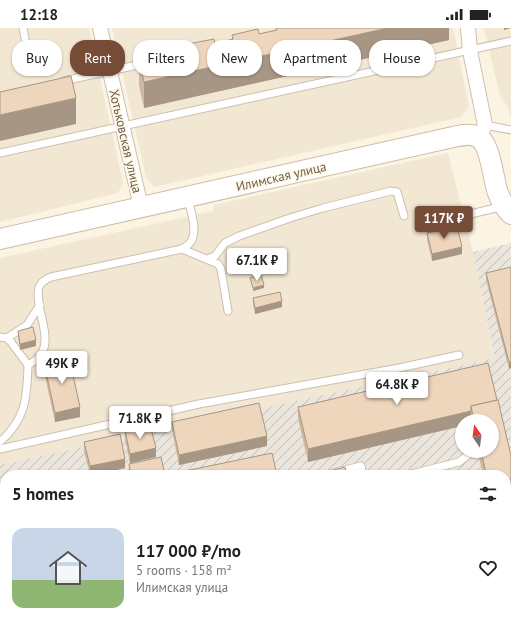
<!DOCTYPE html>
<meta charset="utf-8">
<style>
:root{--surface:#fff;--page:#f2f2f2;--text:#222;--muted:#767676;--accent:#764c36}
body{margin:0;font-family:"PT Sans",sans-serif;background:var(--page);color:var(--text);height:100vh;display:flex;flex-direction:column;font-size:15px;white-space:nowrap}
*{box-sizing:border-box;margin:0}
p{font-size:13px;color:var(--muted)}
.icon{flex:none;width:22px;height:22px;fill:none;stroke:currentColor;stroke-width:2;stroke-linecap:round;stroke-linejoin:round}
.map{position:relative;flex:1;overflow:hidden}
.panel{position:absolute;left:0px;top:442px;width:511px;height:156px;display:flex;flex-direction:column;background:var(--surface);border-radius:16px 16px 0 0;box-shadow:0 1px 3px #0004}
.panel>*{flex:none}
.top-card{position:absolute;left:12px;top:12px;width:487px;height:36px;display:flex;gap:8px}
.needle{width:26px;rotate:346deg}
.buttons{position:absolute;left:455px;top:386px;display:grid;gap:8px}
.buttons a{display:grid;place-items:center;width:44px;height:44px;border-radius:50%;background:var(--surface);box-shadow:0 1px 3px #0004;font-size:20px}
.price{position:absolute;translate:-50% -34px;padding:0 9px;border-radius:4px;background:#fff;color:#222;font-size:13px;line-height:26px;filter:drop-shadow(0 1px 2px #0008)}
.price::after{content:'';position:absolute;left:50%;top:24px;width:12px;height:9px;margin-left:-6px;background:inherit;clip-path:polygon(0 0,100% 0,50% 100%)}
.price.active{background:var(--accent);color:#fff}
ul{padding:0;list-style:none}
li{display:flex;align-items:center;gap:12px;height:100px;padding:0 12px}
li span{display:grid;place-items:center;flex:none;width:112px;height:80px;border-radius:12px;color:#555}
li>.icon{margin-inline-start:auto}
span .icon{width:48px;height:48px;fill:#fffc;stroke-width:1}
li b{font-size:17px}
h2{display:flex;justify-content:space-between;align-items:center;height:48px;padding:0 12px;font-size:17px}
.pill{padding:0 14px;border-radius:16px;background:var(--surface);box-shadow:0 1px 3px #0004;font-size:14px;line-height:36px}
.pill.active{background:var(--accent);color:#fff}
.status{display:flex;justify-content:space-between;align-items:center;height:28px;padding:0 20px;background:var(--surface);direction:ltr}
.status svg{height:11px;fill:currentColor}
.map>svg:first-child{display:block}
.residential{fill:#f2e7d2}
.industrial{fill:url(#industrial-furrows);fill-rule:evenodd}
.lines{fill:none;stroke-linecap:round;stroke-linejoin:round}
.lane-casing{stroke:#cdbfad;stroke-width:9}
.street-casing{stroke:#cdbfad;stroke-width:16}
.secondary-casing{stroke:#cebda9;stroke-width:22}
.lane{stroke:#fff;stroke-width:7}
.street{stroke:#fff;stroke-width:14}
.secondary{stroke:#fff;stroke-width:20}
.wall{fill:#cdb8a2}
.shaded-wall{fill:#a79684}
.building{fill:#eed6bc;stroke:#a79684}
.labels{text-anchor:middle;stroke-width:3;stroke-linejoin:round;paint-order:stroke}
.street-label{font-size:13px;fill:#715d4b;stroke:#fef8e8}
</style>
<div class="status"><b>12:18</b><svg viewBox="0 0 49 12"><path d="M0 12V9h3v3zM5 12V6h3v6zM10 12V3h3v9zM15 12V0h3v12zM26 1h20v11H26zM47 4h2v5h-2z"/></svg></div>
<div class="map">
<svg width="511" height="598" viewBox="0 0 511 598">
<defs>
<pattern id="industrial-furrows" width="10" height="10" patternUnits="userSpaceOnUse"><rect width="10" height="10" fill="#eae5dd"/><path d="M-1 1l2-2M0 10L10 0M9 11l2-2" fill="none" stroke="#c2bdb5"/></pattern>
</defs>
<rect width="100%" height="100%" fill="#fbf4e3"/>
<g class="residential">
<path d="M0,0h89l34,155 -5,10 -118,29z"/>
<path d="M112,0h341l16,78 -8,11 -307,70 -8,-10z"/>
<path d="M484,0h27v91l-3,-12 -8,-11z"/>
<path d="M448,125l25,99 22,106 -495,107v-207l213,-47 1,-6z"/>
</g>
<path class="industrial" d="M511,215v383h-511v-161l495,-107 -22,-106zM462,393h30v30h-30zM5,447h501v146h-501z"/>
<g class="lines">
<defs>
<g id="lane">
<path d="M23,0l2,10"/>
<path d="M63,53l84,-18"/>
<path d="M485,97l26,5"/>
<path d="M0,125l511,-112"/>
<path d="M429,196l75,-18"/>
<path d="M182,221l36,15 3,5 7,42"/>
<path d="M207,231l8,-3 10,-13 14,-7 51,-18 33,-10 68,-17 6,1 7,24"/>
<path d="M0,309l7,1 4,4 17,23"/>
<path d="M7,310l20,-13 13,-20"/>
<path d="M0,414c26,-23 27,-44 28,-77 5,-3 12,-7 14,-12 10,-19 -8,-46 -3,-66 2,-5 7,-8 12,-10l131,-28c3,-2 6,-4 8,-6 9,-13 0,-32 -2,-45"/>
<path d="M0,421l199,-45 200,-36 60,-13"/>
<path d="M325,447l36,-9 2,9"/>
<path d="M407,447l52,-13 14,-11"/>
<path d="M0,508l5,-1"/>
<path d="M506,550l5,-1"/>
<path d="M243,593l1,3 13,-3"/>
<path d="M8,598l21,-5"/>
</g>
<g id="street">
<path d="M100,0l41,179"/>
<path d="M468,0l2,23 15,74 -6,13"/>
</g>
<path id="secondary" d="M0,211l453,-102c9,-2 17,-4 25,0 13,7 15,43 20,56 3,8 7,15 13,21"/>
</defs>
<use href="#lane" class="lane-casing"/>
<use href="#street" class="street-casing"/>
<use href="#secondary" class="secondary-casing"/>
<use href="#lane" class="lane"/>
<use href="#street" class="street"/>
<use href="#secondary" class="secondary"/>
</g>
<g class="wall">
<path d="M276,0h173v12l-305,68 -5,-22v-26l5,-1v-5l28,-1 16,-4v-5h27l17,-4v-5l27,-1 17,-4z"/>
<path d="M427,205l35,21 -30,7 -5,-22z"/>
<path d="M511,239v101l-2,1 -23,-89v-7z"/>
<path d="M253,270l29,9 -27,7 -2,-10z"/>
<path d="M18,303l18,15 -16,4 -2,-13z"/>
<path d="M44,335l36,54 -25,5 -11,-50z"/>
<path d="M488,335l23,93v101l-5,1v-83l-23,-2 -6,-22h15v-30h-30v5l-154,36 -10,-43v-12z"/>
<path d="M172,394l95,24 -88,19 -7,-34z"/>
<path d="M125,403l31,26 -26,6 -5,-23z"/>
<path d="M84,414l41,26 -32,7h-3l-6,-24z"/>
<path d="M129,436l36,11h-36z"/>
<path d="M167,593h67l1,5h-67z"/>
</g>
<g class="shaded-wall">
<path d="M388,0h61v12l-305,68v-26z"/>
<path d="M504,0h7l-7,2z"/>
<path d="M76,70v26l-76,17v-26z"/>
<path d="M462,219v7l-30,7v-7z"/>
<path d="M264,257v3l-11,3v-3z"/>
<path d="M282,273v6l-27,7v-6z"/>
<path d="M36,312v6l-16,4v-6z"/>
<path d="M509,334h2v6l-2,1z"/>
<path d="M80,379v10l-25,5v-9z"/>
<path d="M471,383v10h-9v5l-154,36v-13z"/>
<path d="M267,408v10l-88,19v-10z"/>
<path d="M156,420v9l-26,6v-9z"/>
<path d="M125,431v9l-32,7h-3v-9z"/>
<path d="M511,512v17l-5,1v-17z"/>
<path d="M5,572v10l-5,1v-10z"/>
<path d="M408,593h25l-20,5h-5z"/>
</g>
<g class="building">
<path d="M276,0h112l-244,54 -5,-22 6,-1 -1,-5 27,-6 1,5 17,-4 -1,-5 26,-5 1,5 18,-5 -1,-4 26,-6 1,5 18,-4z"/>
<path d="M71,48l5,22 -76,17v-23z"/>
<path d="M457,198l5,21 -30,7 -5,-21z"/>
<path d="M511,239v95h-2l-23,-89z"/>
<path d="M261,247l3,10 -11,3 -3,-10z"/>
<path d="M280,264l2,9 -27,7 -2,-10z"/>
<path d="M33,299l3,13 -16,4 -2,-13z"/>
<path d="M69,329l11,50 -25,6 -11,-50z"/>
<path d="M488,335l9,37 -26,6v5l-163,38 -10,-42z"/>
<path d="M498,372l13,56v84l-5,1v-66h-30l10,-2 -5,-22h11v-30h-18l-3,-15z"/>
<path d="M259,375l8,33 -88,19 -7,-33z"/>
<path d="M150,397l6,23 -26,6 -5,-23z"/>
<path d="M120,406l5,25 -35,7 -6,-24z"/>
<path d="M272,425l5,22h-91l-1,-4z"/>
<path d="M161,429l4,18h-34l-2,-11z"/>
<path d="M345,439l2,8h-33z"/>
<path d="M5,528v44l-5,1v-44z"/>
<path d="M169,593h65l1,4 -2,1h-62z"/>
</g>
<g class="labels">
<g class="street-label">
<text transform="translate(126 113) rotate(77)" y="5">Хотьковская улица</text>
<text transform="translate(281 148) rotate(-13)" y="5">Илимская улица</text>
</g>
</g>
</svg>
<div class="buttons">
<a><svg class="needle" viewBox="-14 -14 28 28"><path d="M0-13l5 13h-10z" fill="#e53935"/><path d="M0 13l5-13h-10z" fill="#767676"/></svg></a>
</div>
<b class="price active" style="left:444px;top:212px">117K ₽</b>
<b class="price" style="left:257px;top:254px">67.1K ₽</b>
<b class="price" style="left:62px;top:357px">49K ₽</b>
<b class="price" style="left:397px;top:378px">64.8K ₽</b>
<b class="price" style="left:140px;top:412px">71.8K ₽</b>
<div class="top-card">
<a class="pill">Buy</a>
<a class="pill active">Rent</a>
<a class="pill">Filters</a>
<a class="pill">New</a>
<a class="pill">Apartment</a>
<a class="pill">House</a>
</div>
<section class="panel">
<h2>5 homes<svg class="icon" aria-label="filters" viewBox="0 0 24 24"><path d="M4 7h16M4 17h16"/><circle cx="9" cy="7" r="2"/><circle cx="15" cy="17" r="2"/></svg></h2>
<ul>
<li><span style="background:linear-gradient(#c9d6e8 65%,#8fb573 0)"><svg class="icon" aria-label="home" viewBox="0 0 24 24"><path d="M3 11l9-7 9 7M6 9v11h12V9"/></svg></span><div><b>117 000 ₽/mo</b><p>5 rooms · 158 m²</p><p>Илимская улица</p></div><svg class="icon" aria-label="heart" viewBox="0 0 24 24"><path d="M12 20l-8-8c-3-5 5-10 8-4 3-6 11-1 8 4z"/></svg></li>
</ul>
</section>
</div>
